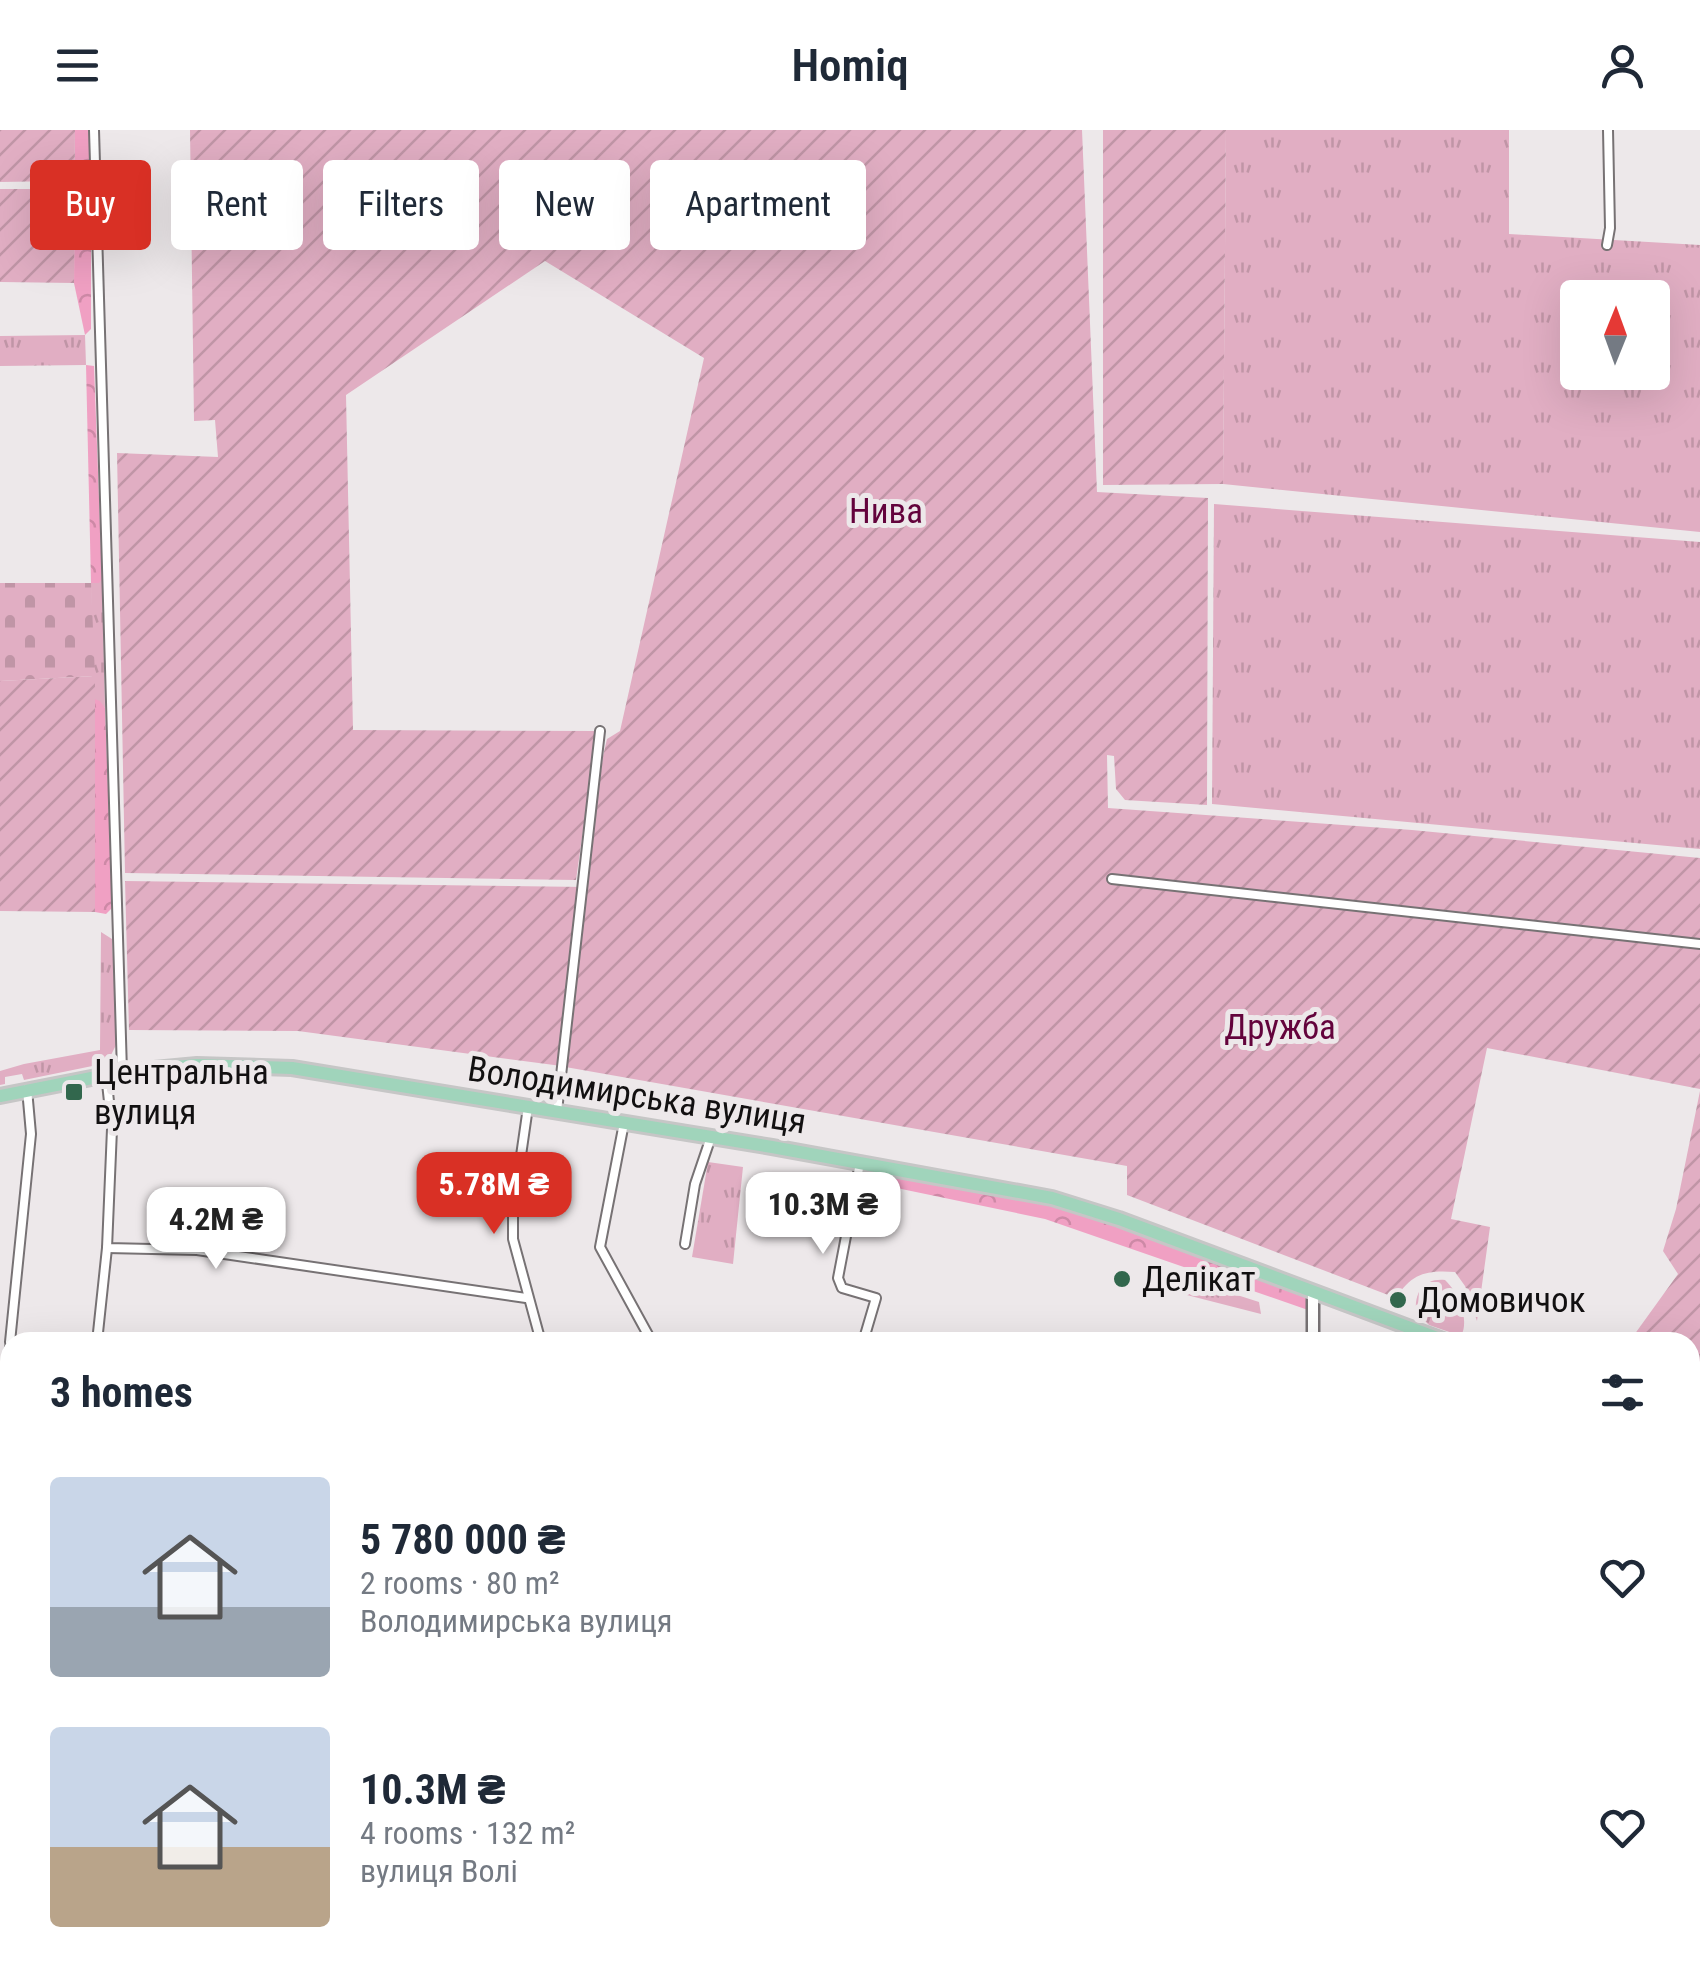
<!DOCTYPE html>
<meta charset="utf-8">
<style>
:root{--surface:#fff;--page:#f6f6f7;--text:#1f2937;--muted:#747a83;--accent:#d93025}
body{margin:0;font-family:"Roboto Condensed",sans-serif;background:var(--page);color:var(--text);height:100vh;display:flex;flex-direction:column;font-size:38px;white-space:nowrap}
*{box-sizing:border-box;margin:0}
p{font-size:32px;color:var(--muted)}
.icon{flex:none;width:55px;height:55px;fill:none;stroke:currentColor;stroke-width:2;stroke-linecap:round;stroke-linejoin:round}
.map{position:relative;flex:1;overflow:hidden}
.panel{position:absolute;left:0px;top:1202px;width:1700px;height:642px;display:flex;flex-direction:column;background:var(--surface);border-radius:30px 30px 0 0;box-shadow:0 10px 40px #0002}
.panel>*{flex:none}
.banner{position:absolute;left:30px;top:30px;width:1000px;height:90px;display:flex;gap:20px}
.needle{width:65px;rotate:1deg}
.buttons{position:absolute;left:1560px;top:150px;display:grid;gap:20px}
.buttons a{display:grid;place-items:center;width:110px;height:110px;border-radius:10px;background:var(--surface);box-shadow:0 10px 40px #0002;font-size:50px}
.price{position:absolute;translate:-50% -85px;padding:0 22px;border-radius:20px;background:#fff;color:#222;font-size:32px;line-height:65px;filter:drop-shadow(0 2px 5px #0008)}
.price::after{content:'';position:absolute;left:50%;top:60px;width:30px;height:22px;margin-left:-15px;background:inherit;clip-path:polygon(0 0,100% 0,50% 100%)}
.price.current{background:var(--accent);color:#fff}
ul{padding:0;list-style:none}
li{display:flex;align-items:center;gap:30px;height:250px;padding:0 50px}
li span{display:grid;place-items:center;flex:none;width:280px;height:200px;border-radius:10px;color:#555}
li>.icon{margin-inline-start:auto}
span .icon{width:120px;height:120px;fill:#fffc;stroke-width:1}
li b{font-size:42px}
h2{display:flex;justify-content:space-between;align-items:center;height:120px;padding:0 50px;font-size:42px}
.pill{padding:0 35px;border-radius:10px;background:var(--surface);box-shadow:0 10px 40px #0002;font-size:35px;line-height:90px}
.pill.current{background:var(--accent);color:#fff}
header{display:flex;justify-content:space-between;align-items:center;height:130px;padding:0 50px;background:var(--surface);font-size:45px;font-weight:600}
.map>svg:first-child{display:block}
.grass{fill:url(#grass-tufts);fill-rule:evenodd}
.forest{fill:url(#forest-crowns)}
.wetland{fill:url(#wetland-marsh)}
.cemetery{fill:url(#cemetery-stones)}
.garden{fill:url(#garden-furrows)}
.water{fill:#4ba077;stroke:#3a7558;stroke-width:2.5}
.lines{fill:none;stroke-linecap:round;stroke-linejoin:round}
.stream{stroke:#3a7558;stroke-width:2.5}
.minor-casing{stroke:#777274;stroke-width:12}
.tertiary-casing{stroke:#777274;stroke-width:15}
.primary-casing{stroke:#c6c6c6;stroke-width:18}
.minor{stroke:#fff;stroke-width:8}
.tertiary{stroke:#fff;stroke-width:10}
.primary{stroke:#a0d4bb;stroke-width:12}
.poi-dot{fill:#32674d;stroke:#ede8ea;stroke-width:4}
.labels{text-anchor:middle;stroke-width:10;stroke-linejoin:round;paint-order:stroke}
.park-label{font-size:35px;fill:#63033c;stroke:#ede8ea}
.poi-label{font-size:35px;fill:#121011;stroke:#ede8ea;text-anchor:start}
.street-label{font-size:35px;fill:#121011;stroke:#ede8ea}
</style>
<header><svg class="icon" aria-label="menu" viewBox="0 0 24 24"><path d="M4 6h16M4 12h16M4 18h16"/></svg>Homiq<svg class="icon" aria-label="person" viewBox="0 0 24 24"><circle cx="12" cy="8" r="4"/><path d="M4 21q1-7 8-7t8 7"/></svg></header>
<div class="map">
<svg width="1700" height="1843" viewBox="0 0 1700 1843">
<defs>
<pattern id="grass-tufts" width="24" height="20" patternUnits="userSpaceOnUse" patternTransform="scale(2.5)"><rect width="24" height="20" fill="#e1aec3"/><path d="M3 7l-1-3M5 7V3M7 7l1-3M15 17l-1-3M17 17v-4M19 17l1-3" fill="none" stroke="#c095a6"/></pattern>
<pattern id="forest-crowns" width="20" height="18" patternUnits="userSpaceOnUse" patternTransform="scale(2.5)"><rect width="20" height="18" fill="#f0a0c3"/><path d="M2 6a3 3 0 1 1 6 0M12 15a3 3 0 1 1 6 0" fill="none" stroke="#cd89a6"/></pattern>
<pattern id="wetland-marsh" width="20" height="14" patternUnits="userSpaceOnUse" patternTransform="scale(2.5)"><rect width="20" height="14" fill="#e1aec3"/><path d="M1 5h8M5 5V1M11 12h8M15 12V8" fill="none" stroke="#c095a6"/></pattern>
<pattern id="cemetery-stones" width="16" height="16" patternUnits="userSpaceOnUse" patternTransform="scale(2.5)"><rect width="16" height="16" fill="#e1aec3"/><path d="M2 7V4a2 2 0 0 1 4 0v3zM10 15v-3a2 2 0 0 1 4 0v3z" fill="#c095a6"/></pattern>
<pattern id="garden-furrows" width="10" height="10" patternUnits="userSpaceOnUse" patternTransform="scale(2.5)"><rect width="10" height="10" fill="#e1aec3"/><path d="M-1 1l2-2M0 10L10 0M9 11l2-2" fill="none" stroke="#c095a6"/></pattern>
</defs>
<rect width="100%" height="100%" fill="#ede8ea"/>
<g class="grass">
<path d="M1226,0h283v104l191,11v287l-477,-48zM1578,168h74v74h-74z"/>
<path d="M85,205l1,30 -86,1v-30z"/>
<path d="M1214,374l486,38v307l-488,-45z"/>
<path d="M102,449l3,129 -13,-10 -1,-115z"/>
<path d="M101,802l11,7 5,104 -10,20 -83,17 -2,-6 -17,3v7l-5,1v-14l24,-7 76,-14z"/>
<path d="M708,1032l35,5 -10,97 -41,-7z"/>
<path d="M1187,1149l72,23 2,12 -86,-22 4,-11z"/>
<path d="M1445,1150c13,12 25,40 16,56l-32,-11 -13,-13c-2,-20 8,-34 29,-32z"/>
</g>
<g class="forest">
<path d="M75,0h16v199l-6,6 -11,-52z"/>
<path d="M86,235l8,1 8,213 -3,4h-8z"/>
<path d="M92,568l8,3 5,7 7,191 -1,10 -5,5 -11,-2z"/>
<path d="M865,1039l186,35 83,26 171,66 3,14 -263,-91 -182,-38z"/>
</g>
<g class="wetland">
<path d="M0,1367l10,1v120l-10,5z"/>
<path d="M1700,1654v106l-10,-7v-98z"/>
</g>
<path class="cemetery" d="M0,453h91l4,93 -95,5z"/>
<g class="garden">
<path d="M0,0h75l-1,153 -74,-1v-93h63l2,-5 -3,-3 -62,1z"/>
<path d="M190,0h892l15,362 111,6 -1,307 -82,-5 -9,-11 -2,-33 -7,-1 1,53 304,22 288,28v231l-213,-41 -36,171 39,8 -13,94 -12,-35 -10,-14c-28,-2 -43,1 -59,26l-269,-103v-29l-573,-101 -256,-34 -169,-1 -4,-149 461,6 17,-131 4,-17 13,-8 84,-373 -159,-97 -199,134 7,335 244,1 -21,149 -451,-7 -8,-420 101,4 -3,-37 -21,1z"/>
<path d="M1103,0h123l-3,354 -120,1z"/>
<path d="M95,546v236l-95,-1v-230z"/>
<path d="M1700,961v327l-10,-4v-72h-61l49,-68 -15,-23 13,-42z"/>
</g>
<path class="water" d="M1690,1510l3,1 7,37v106l-10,1z"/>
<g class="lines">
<g class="stream">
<path d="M0,1446l10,-1"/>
<path d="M1690,1460h10"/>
</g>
<defs>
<g id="minor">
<path d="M94,0l28,942"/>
<path d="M1607,115l3,-17 -2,-98"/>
<path d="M1112,749l588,65"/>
<path d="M106,944l6,55 -5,119 90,2 329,48"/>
<path d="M528,977l-15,104v28l28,103"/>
<path d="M557,981l43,-380"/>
<path d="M624,993l-24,124 52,95"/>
<path d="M860,1033l-22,115 4,10 34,10 -13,44"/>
<path d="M685,1114l10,-60 16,-47"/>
<path d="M10,1212l21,-208 -4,-45"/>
<path d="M97,1212l10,-94"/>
<path d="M1,1330l9,-113"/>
<path d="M1690,1356l10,8"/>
<path d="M0,1690l10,-4"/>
<path d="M116,1835l1,8"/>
<path d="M443,1835l7,8"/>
<path d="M963,1843l5,-8"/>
</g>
<g id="tertiary">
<path d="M1313,1162v50"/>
<path d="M1308,1843l1,-8"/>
</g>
<g id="primary">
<path d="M0,966l122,-24 75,-7 95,3 480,79 280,51 67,21 329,123"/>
<path d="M1690,1306l10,4"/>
</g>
</defs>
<use href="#minor" class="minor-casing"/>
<use href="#tertiary" class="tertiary-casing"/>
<use href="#primary" class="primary-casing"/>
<use href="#minor" class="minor"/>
<use href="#tertiary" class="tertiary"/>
<use href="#primary" class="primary"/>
</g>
<g class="poi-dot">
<rect x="64" y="952" width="20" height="20" rx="5"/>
<circle cx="1122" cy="1149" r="10"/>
<circle cx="1398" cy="1170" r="10"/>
</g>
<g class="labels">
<g class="park-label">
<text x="886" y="393">Нива</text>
<text x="1280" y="909">Дружба</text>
</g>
<g class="poi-label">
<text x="94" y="954">Центральна<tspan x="94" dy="40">вулиця</tspan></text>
<text x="1142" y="1161">Делікат</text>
<text x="1418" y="1182">Домовичок</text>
</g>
<g class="street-label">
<text transform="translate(637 965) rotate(9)" y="12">Володимирська вулиця</text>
</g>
</g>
</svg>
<div class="buttons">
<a><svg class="needle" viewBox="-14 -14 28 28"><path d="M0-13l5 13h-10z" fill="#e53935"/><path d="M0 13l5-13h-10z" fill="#747a83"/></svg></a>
</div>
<b class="price current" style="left:494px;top:1107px">5.78M ₴</b>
<b class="price" style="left:823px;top:1127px">10.3M ₴</b>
<b class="price" style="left:216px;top:1142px">4.2M ₴</b>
<div class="banner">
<a class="pill current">Buy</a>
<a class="pill">Rent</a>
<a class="pill">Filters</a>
<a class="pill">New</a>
<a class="pill">Apartment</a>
</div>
<section class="panel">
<h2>3 homes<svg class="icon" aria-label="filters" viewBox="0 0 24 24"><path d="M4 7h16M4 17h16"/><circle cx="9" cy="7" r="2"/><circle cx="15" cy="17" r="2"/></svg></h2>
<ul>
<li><span style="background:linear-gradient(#c9d6e8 65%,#9aa5b1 0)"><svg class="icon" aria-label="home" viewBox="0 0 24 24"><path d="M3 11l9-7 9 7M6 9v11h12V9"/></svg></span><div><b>5 780 000 ₴</b><p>2 rooms · 80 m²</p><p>Володимирська вулиця</p></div><svg class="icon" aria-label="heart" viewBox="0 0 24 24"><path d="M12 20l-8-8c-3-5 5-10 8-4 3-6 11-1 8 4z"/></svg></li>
<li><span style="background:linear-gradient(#c9d6e8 60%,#b9a48a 0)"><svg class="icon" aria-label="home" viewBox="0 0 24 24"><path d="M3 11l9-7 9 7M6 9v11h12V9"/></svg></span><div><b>10.3M ₴</b><p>4 rooms · 132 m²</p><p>вулиця Волі</p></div><svg class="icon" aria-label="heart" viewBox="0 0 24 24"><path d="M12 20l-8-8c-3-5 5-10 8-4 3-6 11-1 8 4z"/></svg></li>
</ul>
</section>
</div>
